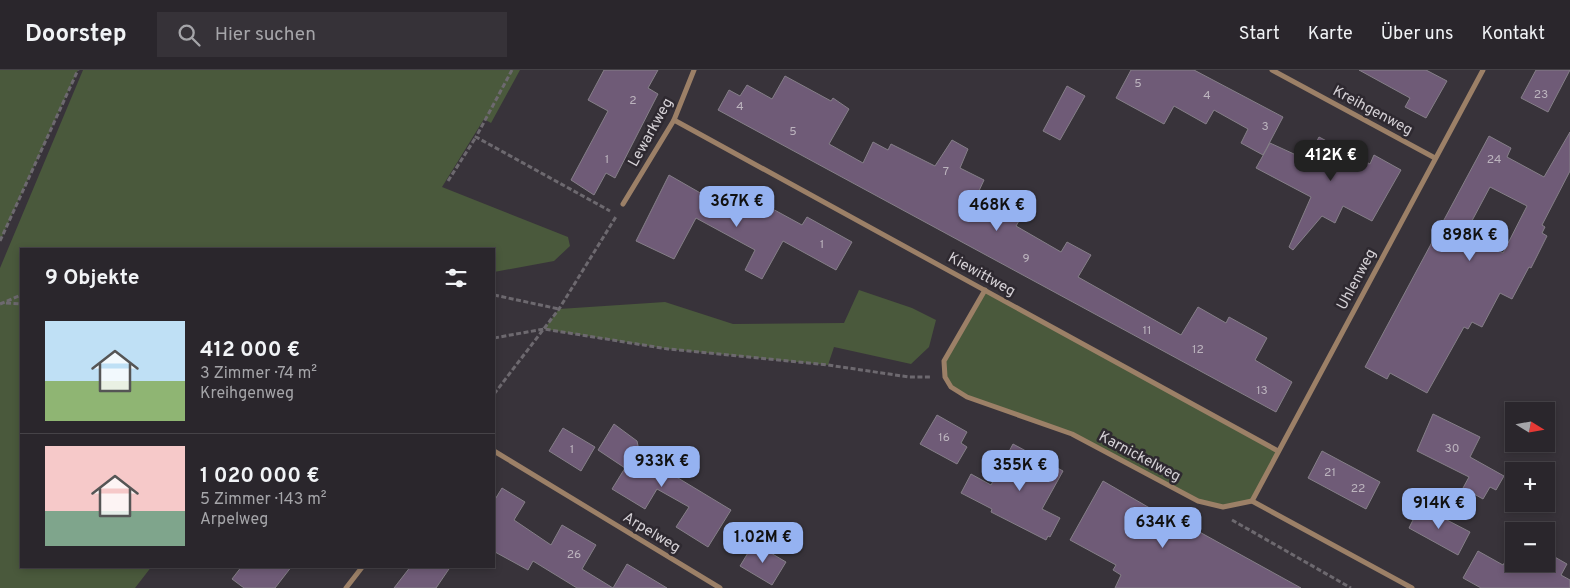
<!DOCTYPE html>
<html lang="de">
<meta charset="utf-8">
<style>
:root{--surface:#2a262c;--page:#363238;--text:#f1f3f6;--muted:#a5a5a9;--line:#464348;--accent:#95b2f1}
body{margin:0;font-family:Overpass,sans-serif;background:var(--page);color:var(--text);height:100vh;display:flex;flex-direction:column;font-size:19px;white-space:nowrap}
*{box-sizing:border-box;margin:0}
p{font-size:16px;color:var(--muted)}
.icon{flex:none;width:28px;height:28px;fill:none;stroke:currentColor;stroke-width:2;stroke-linecap:round;stroke-linejoin:round}
.map{position:relative;flex:1;overflow:hidden}
.drawer{position:absolute;left:20px;top:178px;width:475px;height:320px;display:flex;flex-direction:column;background:var(--surface);border-radius:0px;box-shadow:0 2px 8px #0003,0 0 0 1px var(--line)}
.drawer>*{flex:none}
.needle{width:32px;rotate:101deg}
.fabs{position:absolute;left:1505px;top:332px;display:grid;gap:10px}
.fabs a{display:grid;place-items:center;width:50px;height:50px;border-radius:0px;background:var(--surface);box-shadow:0 2px 8px #0003,0 0 0 1px var(--line);font-size:25px}
.price{position:absolute;translate:-50% -42px;padding:0 11px;border-radius:10px;background:var(--accent);color:#111;font-size:16px;line-height:32px;filter:drop-shadow(0 1px 2px #0008)}
.price::after{content:'';position:absolute;left:50%;top:30px;width:15px;height:11px;margin-left:-8px;background:inherit;clip-path:polygon(0 0,100% 0,50% 100%)}
.price.active{background:#222;color:#fff}
ul{padding:0;list-style:none}
li{display:flex;align-items:center;gap:15px;height:125px;padding:0 25px}
li+li{border-top:1px solid var(--line)}
li span{display:grid;place-items:center;flex:none;width:140px;height:100px;border-radius:0px;color:#555}
li>.icon{margin-inline-start:auto}
span .icon{width:60px;height:60px;fill:#fffc;stroke-width:1}
li b{font-size:21px}
h2{display:flex;justify-content:space-between;align-items:center;height:60px;padding:0 25px;font-size:21px}
header{display:flex;align-items:center;gap:30px;box-sizing:border-box;height:70px;padding:0 25px;background:var(--surface);border-bottom:1px solid var(--line)}
header strong{font-size:24px}
nav{display:flex;gap:28px;margin-inline-start:auto;font-size:18px}
.search{width:350px;height:45px;background:var(--page);display:flex;align-items:center;gap:12px;box-sizing:border-box;padding:0 18px;border-radius:0px;color:var(--muted);font-size:19px}
.map>svg:first-child{display:block}
.green{fill:#4a593c}
.building{fill:#6f5b77;stroke:#857f88;fill-rule:evenodd}
.lines{fill:none;stroke-linecap:round;stroke-linejoin:round}
.path{stroke:#6d696f;stroke-width:3;stroke-dasharray:5 2.5;stroke-linecap:butt}
.minor{stroke:#9c8067;stroke-width:5}
.labels{text-anchor:middle;stroke-width:5;stroke-linejoin:round;paint-order:stroke}
.number-label{font-size:12px;fill:#bcb4be}
.street-label{font-size:15px;fill:#d5d1d6;stroke:#2e2930}
</style>
<header>
<strong>Doorstep</strong>
<div class="search"><svg class="icon" aria-label="search" viewBox="0 0 24 24"><circle cx="10" cy="10" r="6"/><path d="M15 15l6 6"/></svg>Hier suchen</div>
<nav><a>Start</a><a>Karte</a><a>Über uns</a><a>Kontakt</a></nav>
</header>
<div class="map">
<svg width="1570" height="518" viewBox="0 0 1570 518">
<rect width="100%" height="100%" fill="#38333a"/>
<g class="green">
<path d="M0,0h78l-78,171z"/>
<path d="M83,0h437l-29,53 -7,-4 -42,68 126,50 2,9 -16,15 -60,11v-23h-473v317h131l-17,22h-135v-320z"/>
<path d="M859,220l53,18 24,12 -7,27 -18,17 -77,-17 -6,18 -160,-16 -124,-20 15,-20 106,-7 68,22 111,-1z"/>
<path d="M985,220l293,161 -26,50 -29,6 -25,-6 -126,-67 -105,-37 -16,-10 -6,-10 -1,-16z"/>
</g>
<g class="building">
<path d="M604,0h54l-10,18 10,6 -43,84 -9,-5 -12,22 -23,-15 37,-69 -20,-11z"/>
<path d="M1131,0h63l89,47 -20,38 -22,-12 7,-14 -34,-19 -8,14 -32,-18 -10,18 -48,-26z"/>
<path d="M1359,0h67l21,11 -21,37 -21,-11 5,-9z"/>
<path d="M1536,0h34l-22,42 -27,-14z"/>
<path d="M785,6l46,25 2,-3 16,11 -20,35 34,19 10,-21 15,8 3,-6 44,22 17,-26 16,9 -8,19 24,12 -6,13 44,23 -6,10 45,26 6,-10 24,13 -13,22 103,58 17,-28 28,16 3,-6 38,21 -12,22 37,22 -16,30 -558,-302 11,-20 11,6 7,-11 25,14z"/>
<path d="M1067,16l18,10 -25,44 -17,-9z"/>
<path d="M1570,62v39l-28,54 3,2 -3,6 5,3 -16,32 -2,-1 -17,32 -12,-6 -18,34 -10,-5 -4,7 -4,-2 -37,66 -37,-20 -3,6 -22,-12 124,-231 22,12 -4,9 37,20zM1490,117l37,19 -24,47 -37,-21z"/>
<path d="M1319,67l51,27 4,-9 27,15 -29,51 -29,-15 -8,17 -13,-7 -29,34 -4,-3 22,-50 -55,-29 14,-25 37,17z"/>
<path d="M669,105l68,39 10,-19 55,30 5,-8 45,25 -16,28 -53,-29 -21,38 -17,-9 10,-20 -59,-32 -22,41 -38,-18z"/>
<path d="M1433,344l47,23 -10,20 34,19 -8,14 -6,-3 -7,12 -20,-11 6,-11 -52,-26z"/>
<path d="M937,345l30,17 -6,11 6,4 -10,17 -37,-20z"/>
<path d="M614,354l23,17 3,14 91,55 -23,37 -32,-20 13,-20 -32,-18 -12,20 -33,-20 13,-21 -27,-18z"/>
<path d="M563,358l32,19 -14,24 -32,-20z"/>
<path d="M1013,374l50,27 -21,38 18,9 -10,19 -2,-1 -2,4 -55,-28 1,-3 -31,-16 10,-19 20,11z"/>
<path d="M1322,381l58,31 -14,27 -58,-31z"/>
<path d="M1103,411l64,37 16,8 2,-2 116,64h-186l6,-13 -8,-5 3,-5 -46,-25z"/>
<path d="M502,418l23,14 -11,18 37,25 11,-20 34,20 -14,24 31,19 14,-24 40,24h-90l-44,-27 -5,9 -33,-18 -1,2v-53z"/>
<path d="M1420,436l50,26 -12,23 -49,-27z"/>
<path d="M754,473l32,19 -14,23 -32,-19z"/>
<path d="M1513,479l1,15h26l6,3v-15l21,12 -6,11 9,5v8h-89l-18,-10 15,-27 25,14z"/>
<path d="M242,496h50l-17,22h-31l-12,-9z"/>
<path d="M411,496h40l-15,22h-42z"/>
</g>
<g class="lines">
<g class="path">
<path d="M512,0l-36,67 134,74"/>
<path d="M448,111l28,-44"/>
<path d="M0,171l78,-171"/>
<path d="M208,179h18"/>
<path d="M494,225l65,14"/>
<path d="M6,233l15,1"/>
<path d="M0,234l21,-9"/>
<path d="M494,268l50,-9 124,20 160,16 81,12h22"/>
<path d="M494,324l65,-85 58,-94"/>
<path d="M1232,450l119,68"/>
</g>
<g class="minor">
<path d="M1272,0l163,88"/>
<path d="M674,50l604,331"/>
<path d="M623,134l51,-84 20,-50"/>
<path d="M985,220l-41,71 1,16 6,10 16,10 105,37 126,67 25,6 29,-6 160,87"/>
<path d="M494,381l226,137"/>
<path d="M1252,431l231,-431"/>
<path d="M346,518l17,-22"/>
</g>
</g>
<g class="labels">
<g class="number-label">
<text x="1138" y="17">5</text>
<text x="1541" y="28">23</text>
<text x="1207" y="29">4</text>
<text x="633" y="34">2</text>
<text x="740" y="40">4</text>
<text x="1265" y="60">3</text>
<text x="793" y="65">5</text>
<text x="607" y="93">1</text>
<text x="1494" y="93">24</text>
<text x="946" y="105">7</text>
<text x="822" y="178">1</text>
<text x="1026" y="192">9</text>
<text x="1147" y="264">11</text>
<text x="1198" y="283">12</text>
<text x="1262" y="324">13</text>
<text x="944" y="371">16</text>
<text x="1452" y="382">30</text>
<text x="572" y="383">1</text>
<text x="1330" y="406">21</text>
<text x="1358" y="422">22</text>
<text x="574" y="488">26</text>
</g>
<g class="street-label">
<text transform="translate(1373 40) rotate(28)" y="5">Kreihgenweg</text>
<text transform="translate(650 62) rotate(-61)" y="5">Lewarkweg</text>
<text transform="translate(982 204) rotate(29)" y="5">Kiewittweg</text>
<text transform="translate(1356 209) rotate(-62)" y="5">Uhlenweg</text>
<text transform="translate(1140 386) rotate(28)" y="5">Karnickelweg</text>
<text transform="translate(652 462) rotate(31)" y="5">Arpelweg</text>
</g>
</g>
</svg>
<div class="fabs">
<a><svg class="needle" viewBox="-14 -14 28 28"><path d="M0-13l5 13h-10z" fill="#e53935"/><path d="M0 13l5-13h-10z" fill="#a5a5a9"/></svg></a>
<a>+</a>
<a>−</a>
</div>
<b class="price active" style="left:1331px;top:112px">412K €</b>
<b class="price" style="left:737px;top:158px">367K €</b>
<b class="price" style="left:997px;top:162px">468K €</b>
<b class="price" style="left:1470px;top:192px">898K €</b>
<b class="price" style="left:662px;top:418px">933K €</b>
<b class="price" style="left:1020px;top:422px">355K €</b>
<b class="price" style="left:1439px;top:460px">914K €</b>
<b class="price" style="left:1163px;top:479px">634K €</b>
<b class="price" style="left:763px;top:494px">1.02M €</b>
<section class="drawer">
<h2>9 Objekte<svg class="icon" aria-label="filters" viewBox="0 0 24 24"><path d="M4 7h16M4 17h16"/><circle cx="9" cy="7" r="2"/><circle cx="15" cy="17" r="2"/></svg></h2>
<ul>
<li><span style="background:linear-gradient(#bfe0f5 60%,#8fb573 0)"><svg class="icon" aria-label="home" viewBox="0 0 24 24"><path d="M3 11l9-7 9 7M6 9v11h12V9"/></svg></span><div><b>412 000 €</b><p>3 Zimmer · 74 m²</p><p>Kreihgenweg</p></div></li>
<li><span style="background:linear-gradient(#f6c9c9 65%,#7fa58c 0)"><svg class="icon" aria-label="home" viewBox="0 0 24 24"><path d="M3 11l9-7 9 7M6 9v11h12V9"/></svg></span><div><b>1 020 000 €</b><p>5 Zimmer · 143 m²</p><p>Arpelweg</p></div></li>
</ul>
</section>
</div>
